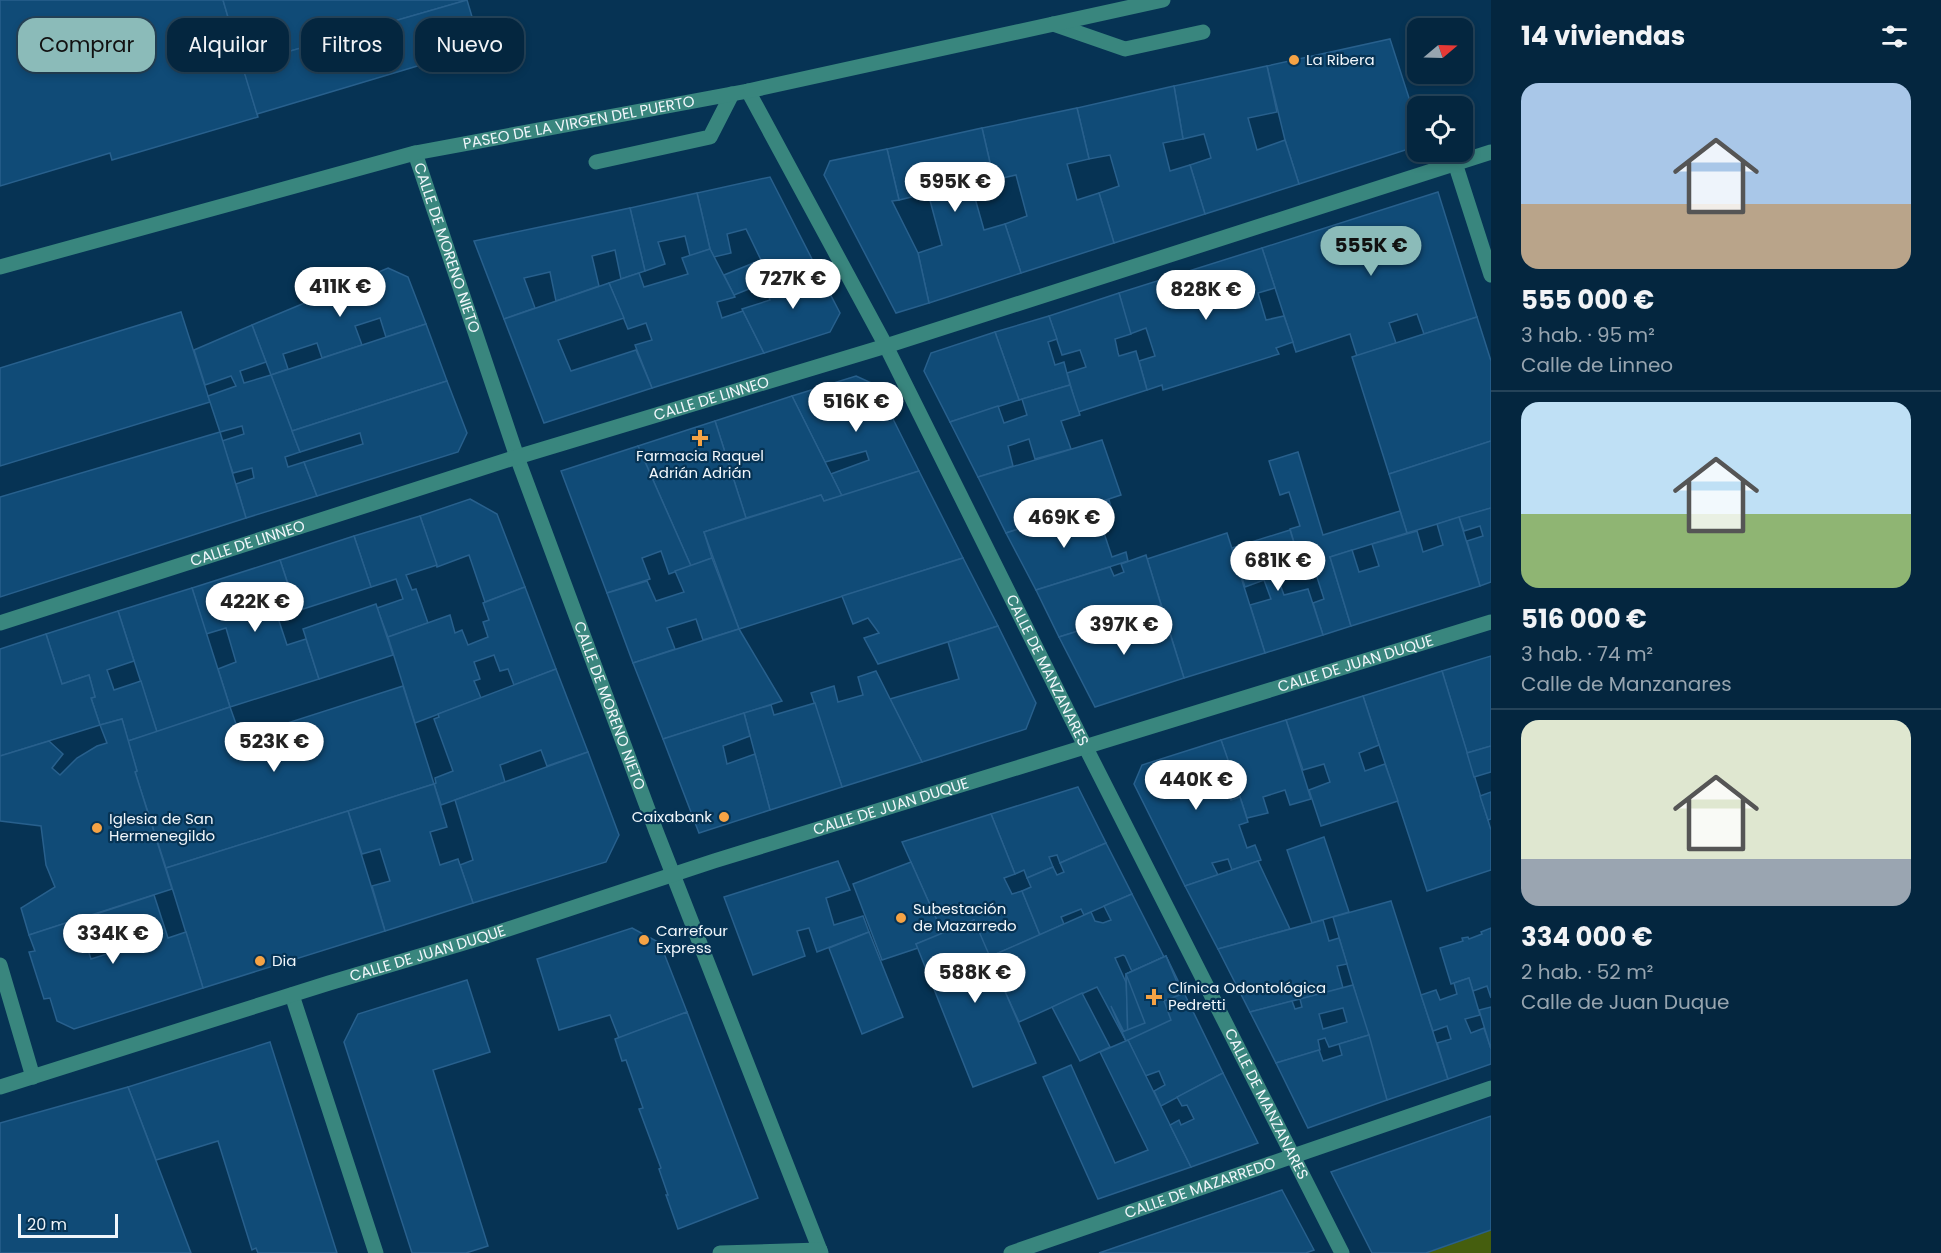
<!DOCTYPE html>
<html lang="es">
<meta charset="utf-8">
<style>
:root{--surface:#04263f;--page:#12324a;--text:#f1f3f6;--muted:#97a5b0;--line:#254359;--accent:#8bbbb9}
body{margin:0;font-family:Poppins,sans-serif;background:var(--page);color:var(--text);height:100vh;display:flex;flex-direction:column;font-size:22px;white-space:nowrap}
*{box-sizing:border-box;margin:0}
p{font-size:20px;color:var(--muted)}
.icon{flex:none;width:33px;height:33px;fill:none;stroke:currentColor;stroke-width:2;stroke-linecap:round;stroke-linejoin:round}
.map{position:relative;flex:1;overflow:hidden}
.panel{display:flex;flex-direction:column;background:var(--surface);width:450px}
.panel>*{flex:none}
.banner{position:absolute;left:18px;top:18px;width:570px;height:54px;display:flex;gap:12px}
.needle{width:39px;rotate:71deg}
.fabs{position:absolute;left:1407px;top:18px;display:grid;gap:12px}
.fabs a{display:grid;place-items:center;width:66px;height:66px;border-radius:12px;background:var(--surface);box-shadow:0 3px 9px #0003,0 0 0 2px var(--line);font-size:30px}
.scale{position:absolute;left:18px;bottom:15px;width:100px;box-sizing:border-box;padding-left:6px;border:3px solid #f0f6fb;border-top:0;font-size:16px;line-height:21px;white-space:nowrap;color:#f0f6fb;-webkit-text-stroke:4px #063354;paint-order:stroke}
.price{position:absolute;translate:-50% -51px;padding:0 14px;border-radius:21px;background:#fff;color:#222;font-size:20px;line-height:39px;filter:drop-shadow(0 2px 3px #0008)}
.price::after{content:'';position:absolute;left:50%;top:36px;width:18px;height:14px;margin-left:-9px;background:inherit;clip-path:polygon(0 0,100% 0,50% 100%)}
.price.on{background:var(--accent);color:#111}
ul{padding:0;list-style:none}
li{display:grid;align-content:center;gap:12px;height:318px;padding:0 30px}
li+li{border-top:2px solid var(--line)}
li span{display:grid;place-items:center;height:186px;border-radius:18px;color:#555}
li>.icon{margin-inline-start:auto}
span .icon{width:108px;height:108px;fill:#fffc;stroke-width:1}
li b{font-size:26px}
h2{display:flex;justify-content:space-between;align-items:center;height:72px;padding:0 30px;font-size:26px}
.pill{padding:0 21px;border-radius:18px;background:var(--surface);box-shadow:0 3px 9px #0003,0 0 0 2px var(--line);font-size:21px;line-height:54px}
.pill.on{background:var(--accent);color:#111}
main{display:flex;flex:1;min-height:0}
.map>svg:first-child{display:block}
.green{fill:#455e0e}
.building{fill:#104b77;stroke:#28608d;stroke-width:1.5;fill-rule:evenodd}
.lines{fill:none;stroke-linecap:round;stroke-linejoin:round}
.minor{stroke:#39867e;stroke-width:15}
.poi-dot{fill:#f5a345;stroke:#063354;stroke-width:2}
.labels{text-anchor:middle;stroke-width:4.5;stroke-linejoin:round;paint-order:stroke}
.poi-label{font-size:15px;fill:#f0f6fb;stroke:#063354;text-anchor:start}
.street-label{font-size:15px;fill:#f0f6fb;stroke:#063354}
</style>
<main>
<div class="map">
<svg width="1491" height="1253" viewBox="0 0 1491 1253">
<rect width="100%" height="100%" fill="#063354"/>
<path class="green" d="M1491,1230v23h-65z"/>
<g class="building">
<path d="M0,0h223l35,117 -146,43 -2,-7 -110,33z"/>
<path d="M223,0h244l-225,65z"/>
<path d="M467,0l14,47 -224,67 -15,-49z"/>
<path d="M1390,39l28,87v20l-119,38 -14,-44 -18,-74z"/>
<path d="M1267,66l10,46 -29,6 9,32 28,-10 14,44 -94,30 -15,-49 21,-7 -7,-24 -21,5 -9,-53z"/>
<path d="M1174,86l9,53 -20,4 7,28 20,-6 15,49 -91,29 -15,-50 20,-7 -9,-31 -21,4 -12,-51z"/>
<path d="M1077,108l12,51 -22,5 10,36 22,-7 15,50 -93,30 -16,-49 22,-8 -11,-41 -22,5 -12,-52z"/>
<path d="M982,128l12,52 -23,4 13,46 21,-6 16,49 -92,30 -11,-50 24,-8 -14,-52 -29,7 -12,-51z"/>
<path d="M887,149l12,51 -7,1 26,52 11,50 -33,10 -72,-138 6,-14z"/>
<path d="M770,177l44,86 -80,32 -10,-20 37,-15 -15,-31 -19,5 4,19 -17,4 -4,-8 -13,-56z"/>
<path d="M1438,192l39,125 -53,17 -7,-20 -28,9 7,20 -39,13 -7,-22 -54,18 -34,-104z"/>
<path d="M697,193l13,56 -20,7 -5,-20 -27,6 7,22 -20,7 -15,-63z"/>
<path d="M630,208l15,63 -24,8 -6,-29 -23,6 7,30 -43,15 -6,-29 -26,6 11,30 -31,11 -30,-78z"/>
<path d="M1262,248l13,40 -17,5 8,27 18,-4 9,26 -17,6 3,6 -116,36 -1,-5 -15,5 -8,-29 16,-5 -9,-28 -16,6 -11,-41z"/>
<path d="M710,249l25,48 -18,5 5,16 21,-7 21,42 -112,35 -17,-43 17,-5 -6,-17 -18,6 -19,-46 30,-10 5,14 44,-13 -6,-16z"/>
<path d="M814,263l26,50 -10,19 -66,21 -22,-44 28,-9 -6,-17z"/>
<path d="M388,268l20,9 18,47 -40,13 -6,-19 -25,8 7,19 -40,13 -5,-15 -34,11 5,15 -17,6 -19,-50z"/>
<path d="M609,283l15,35 -66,22 13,31 65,-21 16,38 -108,35 -40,-104z"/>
<path d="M1119,293l12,41 -16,5 3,14 1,3 17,-5 11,39 -69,22 -11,-39 19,-6 -6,-17 -18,5 -13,-39z"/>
<path d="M181,312l29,90 -210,64v-98z"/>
<path d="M1049,316l8,23 -9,3 7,23 9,-3 6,23 -51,15 -24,-68z"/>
<path d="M1477,317l14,44v80l-102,33 -37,-117z"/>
<path d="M426,324l21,57 -155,50 -21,-56z"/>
<path d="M252,325l14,37 -26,9 4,12 27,-8 29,77 -15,5 3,10 16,-5 13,34 -71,22 -10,-34 18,-6 -2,-10 -19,5 -11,-32 22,-7 -2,-8 -22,6 -12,-36 28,-10 -5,-10 -26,9 -11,-35z"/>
<path d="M995,332l24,68 -69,22 -26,-51 7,-18z"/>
<path d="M856,376l20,9 43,86 -77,25 -11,-22 38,-14 -3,-9 -41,11 -33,-66z"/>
<path d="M447,381l20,52 -9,19 -141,44 -13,-34 59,-18 -3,-11 -60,19 -8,-21z"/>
<path d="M1070,385l10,30 -19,6 10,28 -36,10 -6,-20 -21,7 5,20 -35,11 -28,-55 48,-16 6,17 23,-8 -5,-16z"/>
<path d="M792,396l50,100 -18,5 -3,-6 -75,23 -31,-97z"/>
<path d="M715,421l31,97 -42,14 8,26 -21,8 -53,-120z"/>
<path d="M220,432l26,86 -246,79v-100z"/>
<path d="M1102,440l19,55 -115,38 -28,-56z"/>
<path d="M1491,441v67l-84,25 -18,-59z"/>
<path d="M638,446l53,120 -22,8 -8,-23 -19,7 8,21 -43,14 -46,-122z"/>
<path d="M1298,452l25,83 77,-24 7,22 -77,24 21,69 -28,9 -10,-32 11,-4 -17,-53 -11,3 -6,-20 10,-3 -11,-34 -9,3 -11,-34z"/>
<path d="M919,471l44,87 -224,71 -35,-97 117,-37 3,6z"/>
<path d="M470,499l27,15 28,73 -40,15 -16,-47 -32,12 -17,-51z"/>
<path d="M1109,500l2,7 -14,5 15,45 14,-5 2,9 -92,29 -30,-57 50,-16 8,21 19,-6 -6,-22z"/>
<path d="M1491,508v74l-11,4 -13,-45 16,-5 -3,-10 -16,5 -5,-14z"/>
<path d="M420,516l17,49 -31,10 6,15 4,-1 12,34 -40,14 -11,-29 26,-9 -7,-20 -25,8 -17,-51z"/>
<path d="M1459,517l21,69 -129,40 -21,-69 22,-7 7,22 20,-6 -7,-22 45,-13 6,21 20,-7 -6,-21z"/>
<path d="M1290,530l12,39 -23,8 2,10 3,8 24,-6 15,46 -58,18 -15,-48 21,-6 -7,-19 -19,7 -13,-39z"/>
<path d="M1227,533l38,120 -81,25 -37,-119z"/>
<path d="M354,536l17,51 -74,24 -17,-51z"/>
<path d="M1146,555l15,50 -102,32 -23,-47 74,-23 4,9 10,-4 -3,-8z"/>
<path d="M712,558l27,71 -36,11 -7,-21 -29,9 8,21 -42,14 -26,-70 40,-12 9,20 28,-9 -9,-21z"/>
<path d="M963,558l35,68 -120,38 -14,-26 15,-5 -11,-15 -15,6 -11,-28z"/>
<path d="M280,560l15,46 -19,6 11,33 19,-6 13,40 -89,28 -12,-38 18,-7 -10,-34 -20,6 -14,-46z"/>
<path d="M525,587l31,82 -42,16 -6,-16 -8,2 -6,-16 -20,7 6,17 -6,2 7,17 -66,25 -27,-86 62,-22 5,18 7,-3 6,15 20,-8 -5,-15 6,-2 -6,-17z"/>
<path d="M192,588l38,119 -73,25 -39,-121z"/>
<path d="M376,604l17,51 -74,24 -16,-50z"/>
<path d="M1161,605l23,73 -89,29 -36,-70z"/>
<path d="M118,611l16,50 -27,9 7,20 27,-9 16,51 -29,9 -6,-22 -22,6 -9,-27 4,-1 -6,-22 -27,9 -16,-50z"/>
<path d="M998,626l38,77 -10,26 -104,33 -32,-63 69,-20 -11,-37z"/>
<path d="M739,629l43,72 -119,38 -30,-76z"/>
<path d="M46,634l16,50 27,-9 6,22 -4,1 9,27 -100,31v-107z"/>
<path d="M1491,656v90l-24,7 -25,-82z"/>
<path d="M556,669l32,83 -41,14 -6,-16 -41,15 5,17 -64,23 -7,-21 2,-1 -1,-5 18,-7 -19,-52 5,-2 -1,-3z"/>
<path d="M876,671l46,91 -80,25 -31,-94 23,-7 4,16 25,-7 -5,-18z"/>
<path d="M1442,671l49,159v40l-64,21 -64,-195z"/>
<path d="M403,686l31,98 -268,84 -31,-96 2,-1 -9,-30 102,-34 11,31z"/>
<path d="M1363,696l16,49 -20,8 6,18 20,-7 13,37 -77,25 -12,-36 21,-8 -6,-18 -21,6 -17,-50z"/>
<path d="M815,703l27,84 -72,23 -26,-97 27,-8 3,10z"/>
<path d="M744,713l6,23 -27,10 4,18 28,-10 15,56 -71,23 -36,-94z"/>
<path d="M122,719l15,52 -2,1 37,117 -143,46 -8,-27 34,-21 -9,-22 -5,-39 -41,-5v-65l49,-15 14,13 -11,14 8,7 17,-17 20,-12 10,-3 -7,-18z"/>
<path d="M1286,720l25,79 -21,6 -5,-15 -22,7 5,16 -21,5 -26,-78z"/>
<path d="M1221,740l12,34 -9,3 7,23 9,-3 8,25 -9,3 8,23 8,-3 6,15 -29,10 -4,-11 -16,4 6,12 -33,11 -51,-102 8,-19z"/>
<path d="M1491,746v26l-17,5 -7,-24z"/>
<path d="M588,752l31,83 -13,27 -133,41 -13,-38 13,-5 -18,-60z"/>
<path d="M434,784l13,43 -17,5 10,33 18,-6 15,44 -88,28 -13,-45 18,-5 -10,-32 -18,5 -14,-43z"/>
<path d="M1078,787l28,56 -46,20 -3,-8 -8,2 4,10 -26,11 -3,-8 -9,4 -24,-60z"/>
<path d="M1491,792v27l-3,1 -8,-24z"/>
<path d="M348,811l37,120 -182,57 -37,-120z"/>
<path d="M991,814l24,60 -11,4 8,16 10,-3 18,44 -51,22 -15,-37 -31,14 -41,-92z"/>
<path d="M1324,837l25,75 -37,11 -25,-73z"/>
<path d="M1106,843l26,51 -48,21 -3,-6 -20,8 3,7 -24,11 -18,-44 9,-4 -4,-9 26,-11 4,8 7,-3 -4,-9z"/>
<path d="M838,861l12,29 -24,8 8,27 29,-9 6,16 -52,20 -8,-24 -12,3 8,25 -52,19 -29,-78z"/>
<path d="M1258,861l32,68 -72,20 -33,-63z"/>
<path d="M911,862l32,72 -27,10 2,4 -36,12 -29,-76z"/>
<path d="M1132,894l32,63 -13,6 20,57 -14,7 -32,-71 -2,-1 -8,3 33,73 -22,10 -29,-54 -78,35 -30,-65 102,-45 4,9 8,2 8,-3 -7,-14z"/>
<path d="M154,895l14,43 18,-6 17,56 -129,41 -17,-8 -7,-23 -6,1 -15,-47 6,-1 -6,-16 49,-16 13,40 19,-6 -14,-39z"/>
<path d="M1391,901l57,178 -61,21 -54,-183z"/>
<path d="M974,920l62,143 -63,24 -57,-143z"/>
<path d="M1323,920l6,21 10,-3 8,26 -10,2 6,22 -93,24 -32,-63z"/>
<path d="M632,928l28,15 27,69 -68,26 -9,-23 -51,15 -22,-71z"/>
<path d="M1491,928v70l-4,-12 -14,5 -4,-13 -18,6 -11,-36 23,-7 -1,-3 6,-1 1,2 13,-5 -1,-2z"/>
<path d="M869,932l34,85 -41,17 -33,-86z"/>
<path d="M1166,956l16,38 -18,-37 -13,6 20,57 -45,21 -15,-35 17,34 -2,-66z"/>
<path d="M1166,956l57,117 -62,33 -7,-15 11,-6 -6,-14 -14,5 -17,-36 -2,-66z"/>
<path d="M1166,956l16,38 -18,7 7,19 -45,21 -4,-9 23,-9 -19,-49z"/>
<path d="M1469,978l11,37 -15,4 6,14 13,-5 7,21v15l-43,15 -11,-36 14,-4 -4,-13 -14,5 -12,-36 15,-5 4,10 17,-6 -3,-11z"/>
<path d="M467,980l23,72 -57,18 55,176 -22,7h-54l-68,-211 14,-28z"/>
<path d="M1353,985l16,50 -40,12 -4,-9 -7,2 2,10 -44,13 -26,-51 42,-11 3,8 7,-2 -2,-8zM1343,1008l4,14 -24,7 -4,-15z"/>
<path d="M1082,993l28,54 -30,14 -28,-54z"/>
<path d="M1491,1007v42l-12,-39z"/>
<path d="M687,1012l71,186 -80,31 -12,-34h2l-9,-26 2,-1 -22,-59 4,-1 -17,-48 -4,1 -7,-22z"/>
<path d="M1369,1035l18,65 -79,28 -32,-65 43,-13 4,11 19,-6 -3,-11z"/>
<path d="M1128,1040l63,127 -93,32 -55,-122 28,-12 44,98 33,-13 -48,-98z"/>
<path d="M270,1042l67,211h-79l-2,-5 -4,2 -34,-109 -62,19 -28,-73z"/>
<path d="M1223,1073l35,70 -67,24 -21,-42 9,-5 2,5 13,-6 -7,-14 -5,1 -5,-9z"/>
<path d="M128,1087l63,166h-191v-130z"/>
<path d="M1491,1116v114l-65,23h-54l-41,-81z"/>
<path d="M1282,1190l32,60 -8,3h-207z"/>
</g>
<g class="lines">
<g class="minor">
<path d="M1053,24l72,25 78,-17"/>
<path id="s1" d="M748,91l138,255 199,400 257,507"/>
<path id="s2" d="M415,153l102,304 139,374 165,422"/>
<path d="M596,162l114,-25 22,-43"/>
<path d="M1455,163l36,112"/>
<path id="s3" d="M0,267l415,-114 333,-62 415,-91"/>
<path id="s4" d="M0,623l517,-166 369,-111 605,-194"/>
<path d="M0,965l33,112"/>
<path d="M292,995l84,258"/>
<path id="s5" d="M0,1087l329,-104 158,-47 227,-75 777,-239"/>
<path d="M720,1253l100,-3"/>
<path id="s6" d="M1011,1253l480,-165"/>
</g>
</g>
<g class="poi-dot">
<circle cx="1294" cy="60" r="6"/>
<path d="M697 429h6v6h6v6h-6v6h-6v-6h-6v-6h6z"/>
<circle cx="724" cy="817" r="6"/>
<circle cx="97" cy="828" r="6"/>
<circle cx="901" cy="918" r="6"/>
<circle cx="644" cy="940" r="6"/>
<circle cx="260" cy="961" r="6"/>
<path d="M1151 988h6v6h6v6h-6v6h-6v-6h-6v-6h6z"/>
</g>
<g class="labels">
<g class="poi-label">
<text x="1306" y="65">La Ribera</text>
<text x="700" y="461" text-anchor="middle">Farmacia Raquel<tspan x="700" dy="17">Adrián Adrián</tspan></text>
<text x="712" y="822" text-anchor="end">Caixabank</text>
<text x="109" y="824">Iglesia de San<tspan x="109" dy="17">Hermenegildo</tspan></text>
<text x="913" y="914">Subestación<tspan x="913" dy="17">de Mazarredo</tspan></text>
<text x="656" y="936">Carrefour<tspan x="656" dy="17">Express</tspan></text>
<text x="272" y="966">Dia</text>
<text x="1168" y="993">Clínica Odontológica<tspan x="1168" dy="17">Pedretti</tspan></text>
</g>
<g class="street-label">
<text dy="5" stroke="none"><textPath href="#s3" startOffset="597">PASEO DE LA VIRGEN DEL PUERTO</textPath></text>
<text dy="5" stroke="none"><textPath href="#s2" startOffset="100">CALLE DE MORENO NIETO</textPath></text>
<text dy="5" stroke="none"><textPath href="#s4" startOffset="746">CALLE DE LINNEO</textPath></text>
<text dy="5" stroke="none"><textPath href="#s4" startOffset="260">CALLE DE LINNEO</textPath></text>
<text dy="5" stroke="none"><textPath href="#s5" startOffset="1420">CALLE DE JUAN DUQUE</textPath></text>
<text dy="5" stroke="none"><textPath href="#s1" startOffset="652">CALLE DE MANZANARES</textPath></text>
<text dy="5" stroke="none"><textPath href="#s2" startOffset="586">CALLE DE MORENO NIETO</textPath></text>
<text dy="5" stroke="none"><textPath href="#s5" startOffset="934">CALLE DE JUAN DUQUE</textPath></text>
<text dy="5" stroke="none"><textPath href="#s5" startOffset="448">CALLE DE JUAN DUQUE</textPath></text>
<text dy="5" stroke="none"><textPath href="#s1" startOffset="1138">CALLE DE MANZANARES</textPath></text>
<text dy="5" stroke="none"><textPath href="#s6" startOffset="200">CALLE DE MAZARREDO</textPath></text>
</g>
</g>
</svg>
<div class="fabs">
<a><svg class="needle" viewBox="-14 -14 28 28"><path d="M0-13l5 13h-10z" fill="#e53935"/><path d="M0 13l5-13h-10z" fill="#97a5b0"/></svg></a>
<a><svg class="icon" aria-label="locate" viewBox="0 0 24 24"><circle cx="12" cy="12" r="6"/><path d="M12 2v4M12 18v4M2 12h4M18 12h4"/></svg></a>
</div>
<div class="scale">20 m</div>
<b class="price" style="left:955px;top:213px">595K €</b>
<b class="price on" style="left:1371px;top:277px">555K €</b>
<b class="price" style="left:793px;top:310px">727K €</b>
<b class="price" style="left:340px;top:318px">411K €</b>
<b class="price" style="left:1206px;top:321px">828K €</b>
<b class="price" style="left:856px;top:433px">516K €</b>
<b class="price" style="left:1064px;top:549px">469K €</b>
<b class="price" style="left:1278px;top:592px">681K €</b>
<b class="price" style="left:255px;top:633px">422K €</b>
<b class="price" style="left:1124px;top:656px">397K €</b>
<b class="price" style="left:274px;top:773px">523K €</b>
<b class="price" style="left:1196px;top:811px">440K €</b>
<b class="price" style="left:113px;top:965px">334K €</b>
<b class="price" style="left:975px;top:1004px">588K €</b>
<div class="banner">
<a class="pill on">Comprar</a>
<a class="pill">Alquilar</a>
<a class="pill">Filtros</a>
<a class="pill">Nuevo</a>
</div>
</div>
<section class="panel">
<h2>14 viviendas<svg class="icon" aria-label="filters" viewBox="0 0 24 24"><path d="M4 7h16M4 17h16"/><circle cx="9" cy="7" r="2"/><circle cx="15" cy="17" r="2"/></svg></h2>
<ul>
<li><span style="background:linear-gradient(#a9c7e8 65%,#b9a48a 0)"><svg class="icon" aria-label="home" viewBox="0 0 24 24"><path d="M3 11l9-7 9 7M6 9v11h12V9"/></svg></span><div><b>555 000 €</b><p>3 hab. · 95 m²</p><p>Calle de Linneo</p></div></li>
<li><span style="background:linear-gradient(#bfe0f5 60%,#8fb573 0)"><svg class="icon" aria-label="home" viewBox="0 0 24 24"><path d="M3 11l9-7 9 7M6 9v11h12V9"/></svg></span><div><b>516 000 €</b><p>3 hab. · 74 m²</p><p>Calle de Manzanares</p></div></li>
<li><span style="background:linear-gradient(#dfe7d0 75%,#9aa5b1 0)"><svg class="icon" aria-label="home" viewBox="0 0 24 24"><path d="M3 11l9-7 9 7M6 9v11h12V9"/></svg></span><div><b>334 000 €</b><p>2 hab. · 52 m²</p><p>Calle de Juan Duque</p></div></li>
</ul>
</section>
</main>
